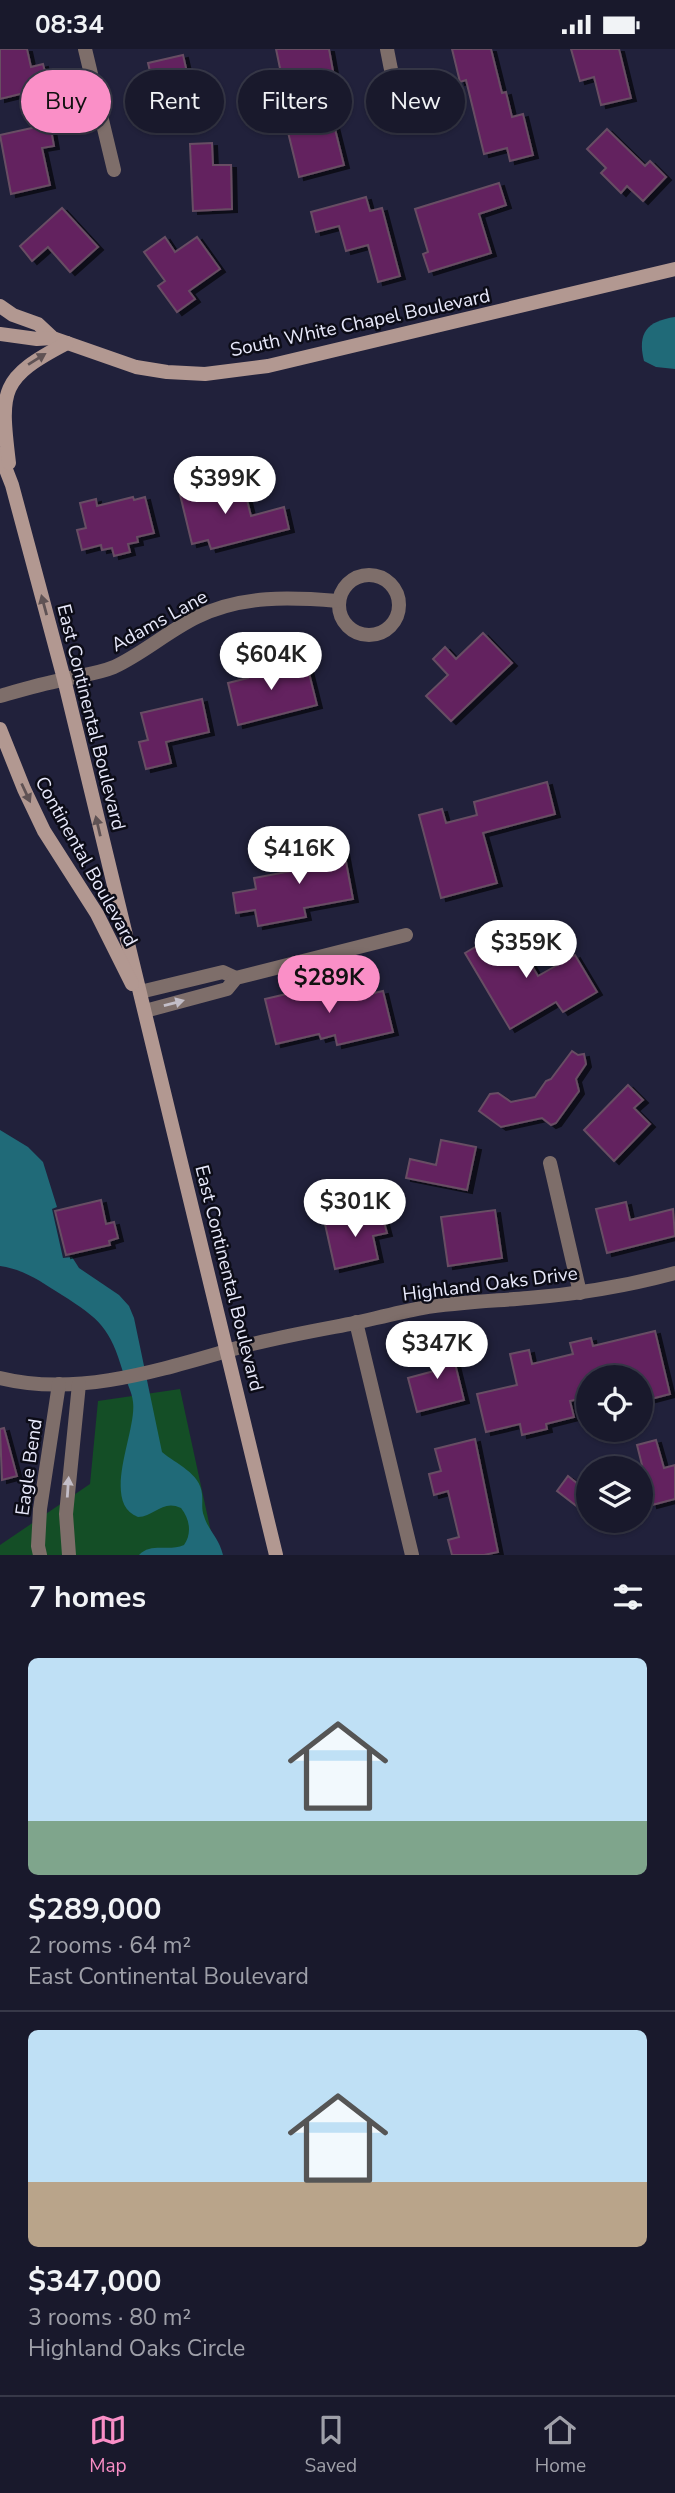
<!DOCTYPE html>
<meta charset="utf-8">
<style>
:root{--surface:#19192c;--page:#262638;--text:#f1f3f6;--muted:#9fa0a9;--line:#373848;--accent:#fa8fc7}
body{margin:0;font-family:"Nunito Sans",sans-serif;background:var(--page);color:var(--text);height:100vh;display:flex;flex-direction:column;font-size:26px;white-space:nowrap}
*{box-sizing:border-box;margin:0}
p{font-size:23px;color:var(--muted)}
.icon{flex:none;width:38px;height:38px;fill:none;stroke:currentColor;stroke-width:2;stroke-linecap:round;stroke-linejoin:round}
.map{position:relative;height:1506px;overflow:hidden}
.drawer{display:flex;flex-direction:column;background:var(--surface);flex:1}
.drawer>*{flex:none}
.hud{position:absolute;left:21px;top:21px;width:634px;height:63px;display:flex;gap:14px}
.controls{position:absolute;left:576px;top:1316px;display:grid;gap:14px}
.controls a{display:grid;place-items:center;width:77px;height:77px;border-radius:50%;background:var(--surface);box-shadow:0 2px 5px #0004,0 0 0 2px var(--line);font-size:35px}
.price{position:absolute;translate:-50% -60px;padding:0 16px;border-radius:24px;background:#fff;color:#222;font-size:23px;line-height:46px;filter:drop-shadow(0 2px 4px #0008)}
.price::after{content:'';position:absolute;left:50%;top:42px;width:21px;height:16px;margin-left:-10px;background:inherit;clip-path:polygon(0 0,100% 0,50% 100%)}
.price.selected{background:var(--accent);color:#111}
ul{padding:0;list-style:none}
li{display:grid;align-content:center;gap:14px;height:371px;padding:0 28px}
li+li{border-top:2px solid var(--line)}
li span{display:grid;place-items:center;height:217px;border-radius:10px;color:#555}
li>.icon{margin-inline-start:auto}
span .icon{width:126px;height:126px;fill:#fffc;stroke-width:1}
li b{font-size:30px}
h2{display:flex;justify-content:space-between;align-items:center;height:84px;padding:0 28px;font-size:30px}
.chip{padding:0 24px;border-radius:32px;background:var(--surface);box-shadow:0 2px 5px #0004,0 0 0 2px var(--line);font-size:24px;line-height:63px}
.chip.selected{background:var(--accent);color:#111}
.status{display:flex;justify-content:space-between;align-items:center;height:49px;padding:0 35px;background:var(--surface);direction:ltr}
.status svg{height:19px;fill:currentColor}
.dock{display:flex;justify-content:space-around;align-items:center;height:98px;border-top:2px solid var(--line);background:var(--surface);font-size:19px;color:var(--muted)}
.dock a{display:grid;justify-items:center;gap:4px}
.dock .selected{color:var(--accent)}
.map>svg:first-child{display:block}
.green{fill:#144e26}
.water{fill:#206a78}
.building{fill:#63225f;stroke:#674e64;stroke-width:2;filter:url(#shadow)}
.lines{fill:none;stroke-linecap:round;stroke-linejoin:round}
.street{stroke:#7e6e6a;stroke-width:14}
.secondary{stroke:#b29891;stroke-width:14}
.oneway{fill:#5f5254}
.oneway2{fill:#c3bec8}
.labels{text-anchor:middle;stroke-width:5;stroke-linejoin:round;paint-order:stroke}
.street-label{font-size:19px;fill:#e8e9fb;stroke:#0c0c17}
</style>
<div class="status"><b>08:34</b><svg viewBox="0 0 49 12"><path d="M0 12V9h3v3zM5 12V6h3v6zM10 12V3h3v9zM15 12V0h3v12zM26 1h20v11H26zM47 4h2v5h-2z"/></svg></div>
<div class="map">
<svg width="675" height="1506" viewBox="0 0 675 1506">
<defs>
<filter id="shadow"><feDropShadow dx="5" dy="3" stdDeviation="0" flood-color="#0009"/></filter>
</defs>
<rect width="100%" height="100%" fill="#21213b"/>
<path class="green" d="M180,1340l36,166h-216v-10l90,-61 8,-83z"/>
<g class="water">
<path d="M675,268v52l-19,-2 -12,-6c-7,-28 3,-40 31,-44z"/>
<path d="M0,1081l28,17 15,15 14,45 -5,2 11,49 9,-1 7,11 40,27 10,11 5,12 28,134c14,12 38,21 40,42 1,8 -1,15 2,22 4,14 15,22 19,39h-84c12,-13 30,-3 45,-10 8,-11 6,-26 -3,-37 -18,-9 -26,8 -43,9 -38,-15 -1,-85 -5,-115 -1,-10 -7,-21 -10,-30 -13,-44 -23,-53 -61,-77 -21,-13 -36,-25 -62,-29z"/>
</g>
<g class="building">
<path d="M0,0h27l4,18 12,-3 6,23 -49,12z"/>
<path d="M276,0h53l6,33 -39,7 -3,-18 -12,2z"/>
<path d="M452,0h39l11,44 4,-1 6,25 11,-3 10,41 -23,6 -3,-13 -23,6 -18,-74 -6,2z"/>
<path d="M571,0h48l12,49 -30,7 -7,-28 -14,4z"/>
<path d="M183,6l9,39 12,-3 3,15 -10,3 2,7 -33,8 -2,-10 -14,3 -3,-14 10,-2 -9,-38z"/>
<path d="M311,64l3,13 19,-5 11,44 -45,12 -14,-57z"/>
<path d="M50,75l4,22 -12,2 8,37 -39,9 -11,-59z"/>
<path d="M607,80l38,37 5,-5 16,16 -23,24 -16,-15 -6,7 -20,-20 5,-5 -19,-19z"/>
<path d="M212,94l1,22h18l1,44 -39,2 -3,-67z"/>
<path d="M499,134l7,22 -27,9 12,39 -62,19 -6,-18 5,-2 -13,-43z"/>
<path d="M366,148l4,14 12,-3 18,68 -22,6 -10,-37 -22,6 -7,-25 -23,6 -5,-20z"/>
<path d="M62,159l36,39 -28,25 -22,-25 -16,14 -12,-15z"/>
<path d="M165,188l10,15 22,-15 23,32 -31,22 6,8 -18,13 -19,-26 7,-5 -21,-29z"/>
<path d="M189,421l7,30 48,-12 7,28 33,-9 5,22 -78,20 -3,-9 -16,4 -17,-70z"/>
<path d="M133,448l1,3 11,-3 9,36 -17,4 1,5 -10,2 2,8 -16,4 -2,-8 -10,2 -1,-5 -19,5 -5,-20 9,-2 -6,-25 16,-4 1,7z"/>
<path d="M483,584l29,30 -61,58 -25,-25 22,-21 -15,-16 12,-12 11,12z"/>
<path d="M287,610l4,15 17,-5 9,36 -79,20 -10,-42 20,-5 -2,-9z"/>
<path d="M202,650l7,33 -43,10 5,21 -25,6 -7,-27 9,-2 -7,-27z"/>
<path d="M547,733l8,32 -72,19 14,50 -56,15 -22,-83 23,-6 4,14 31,-8 -3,-13z"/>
<path d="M311,792l2,10 30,-5 10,53 -49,9 2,9 -48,9 -3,-16 -19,3 -3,-20 23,-4 -2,-11 43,-8 -5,-26z"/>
<path d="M509,878l29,49 37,-21 22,37 -34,20 -7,-10 -46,27 -45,-76z"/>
<path d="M338,933l2,9 19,-5 2,10 22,-5 10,41 -56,13 -2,-10 -14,4 -2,-5 -43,10 -11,-45z"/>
<path d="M572,1002l6,4 6,-1 2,10 -10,15 3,12 -23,32 -5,2 -9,-7 -41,9 -22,-16 11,-17 8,-1 13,9 24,-5 11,-16 5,-2z"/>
<path d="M628,1036l15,15 -9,8 16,16 -36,37 -30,-31z"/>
<path d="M441,1091l35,7 -9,43 -61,-12 4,-19 26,6z"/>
<path d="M101,1151l5,24 8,-2 4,16 -9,3 1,4 -44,10 -11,-44z"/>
<path d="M626,1153l4,18 43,-11 2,27 -68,17 -11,-44z"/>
<path d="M495,1161l7,48 -54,8 -7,-49z"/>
<path d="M381,1162l6,22 -14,3 5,23 -43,10 -10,-45z"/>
<path d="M655,1282l15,63 -19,5 -3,-13 -8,2v-11h-52v20l-18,4 4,16 -28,7 1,5 -25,6 -2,-11 -34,8 -9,-38 40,-9 -7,-31 19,-4 3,14 41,-10 -3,-11 21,-5 2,8z"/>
<path d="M450,1294l14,57 -47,12 -9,-34 26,-7 -6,-22z"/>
<path d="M4,1379l13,48 -15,4 -2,-51z"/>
<path d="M475,1390l23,113 -14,3h-32l-4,-15 11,-3 -11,-46 -14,4 -5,-21 12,-3 -6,-22z"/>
<path d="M656,1391l8,28 11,-3v34l-23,6 -15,-60z"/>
<path d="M568,1427l20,16v23l-31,-24z"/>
</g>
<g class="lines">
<g class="street">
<path d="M85,0l29,121"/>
<path d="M387,0c5,27 10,62 36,76"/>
<circle cx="369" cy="556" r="30"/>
<path d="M0,647c21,-6 41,-12 62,-16 18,-5 35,-6 52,-13 30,-14 54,-36 83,-50 45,-22 93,-20 141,-16"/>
<path d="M140,943l83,-20 13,6"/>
<path d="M145,962l82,-22 9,-11 170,-43"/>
<path d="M550,1114l30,130"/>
<path d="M356,1273l56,233"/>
<path d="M0,1329c76,19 157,-7 230,-28 41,-12 83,-19 125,-27 22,-5 45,-11 67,-15 36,-6 71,-7 106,-10 50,-4 99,-12 147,-25"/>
<path d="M40,1506l-2,-9 2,-37 19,-125"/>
<path d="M69,1506l-3,-41 13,-130"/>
</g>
<g class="secondary">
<path d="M0,257l13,9 25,9 15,14 83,29 31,5 38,2 63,-8 407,-97"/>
<path d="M0,285l37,5 16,-1"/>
<path d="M0,405l12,31 52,194 212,876"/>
<path d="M9,414c-9,-74 -9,-85 58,-120"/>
<path d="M0,680l24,60 20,42 53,83 35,70"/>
</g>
</g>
<defs><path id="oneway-solid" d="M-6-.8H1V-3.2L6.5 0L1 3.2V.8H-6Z" transform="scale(1.75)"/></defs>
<g class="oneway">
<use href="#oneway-solid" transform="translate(37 310) rotate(-32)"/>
<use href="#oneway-solid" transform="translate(44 556) rotate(-105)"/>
<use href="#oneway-solid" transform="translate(26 744) rotate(65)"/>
<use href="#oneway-solid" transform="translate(98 777) rotate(-103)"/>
</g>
<g class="oneway2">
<use href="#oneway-solid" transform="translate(174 954) rotate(-15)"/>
<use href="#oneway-solid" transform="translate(68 1438) rotate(-86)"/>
</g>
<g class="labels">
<g class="street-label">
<text transform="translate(360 273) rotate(-12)" y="7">South White Chapel Boulevard</text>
<text transform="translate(159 571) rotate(-29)" y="7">Adams Lane</text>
<text transform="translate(92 668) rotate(76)" y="7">East Continental Boulevard</text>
<text transform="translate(87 812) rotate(61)" y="7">Continental Boulevard</text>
<text transform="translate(230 1229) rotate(76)" y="7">East Continental Boulevard</text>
<text transform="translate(490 1234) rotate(-7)" y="7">Highland Oaks Drive</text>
<text transform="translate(28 1418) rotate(-82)" y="7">Eagle Bend</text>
</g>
</g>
</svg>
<div class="controls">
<a><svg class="icon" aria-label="locate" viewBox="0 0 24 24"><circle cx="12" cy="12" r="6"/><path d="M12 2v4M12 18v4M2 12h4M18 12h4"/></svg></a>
<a><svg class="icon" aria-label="layers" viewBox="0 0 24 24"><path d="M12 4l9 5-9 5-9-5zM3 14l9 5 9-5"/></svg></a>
</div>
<b class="price" style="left:225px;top:467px">$399K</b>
<b class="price" style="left:271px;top:643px">$604K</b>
<b class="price" style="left:299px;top:837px">$416K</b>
<b class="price" style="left:526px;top:931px">$359K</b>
<b class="price selected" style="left:329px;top:966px">$289K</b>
<b class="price" style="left:355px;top:1190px">$301K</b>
<b class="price" style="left:437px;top:1332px">$347K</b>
<div class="hud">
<a class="chip selected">Buy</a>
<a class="chip">Rent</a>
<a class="chip">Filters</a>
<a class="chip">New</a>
</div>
</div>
<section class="drawer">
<h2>7 homes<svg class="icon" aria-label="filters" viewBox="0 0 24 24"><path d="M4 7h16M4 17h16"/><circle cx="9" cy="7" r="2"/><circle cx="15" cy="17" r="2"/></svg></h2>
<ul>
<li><span style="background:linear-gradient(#bfe0f5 75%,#7fa58c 0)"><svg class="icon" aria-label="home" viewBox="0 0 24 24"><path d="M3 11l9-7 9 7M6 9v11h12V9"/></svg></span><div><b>$289,000</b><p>2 rooms · 64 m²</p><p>East Continental Boulevard</p></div></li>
<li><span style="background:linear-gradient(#bfe0f5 70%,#b9a48a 0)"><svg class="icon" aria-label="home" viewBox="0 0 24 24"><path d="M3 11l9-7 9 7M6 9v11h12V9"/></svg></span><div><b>$347,000</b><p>3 rooms · 80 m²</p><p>Highland Oaks Circle</p></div></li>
</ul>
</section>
<nav class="dock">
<a class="selected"><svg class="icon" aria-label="map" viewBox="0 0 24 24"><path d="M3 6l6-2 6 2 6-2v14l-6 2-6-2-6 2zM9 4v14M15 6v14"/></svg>Map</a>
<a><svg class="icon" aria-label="saved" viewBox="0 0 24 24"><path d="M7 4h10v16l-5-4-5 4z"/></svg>Saved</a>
<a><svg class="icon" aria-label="home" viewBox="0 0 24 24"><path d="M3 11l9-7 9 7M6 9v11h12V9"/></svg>Home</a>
</nav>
